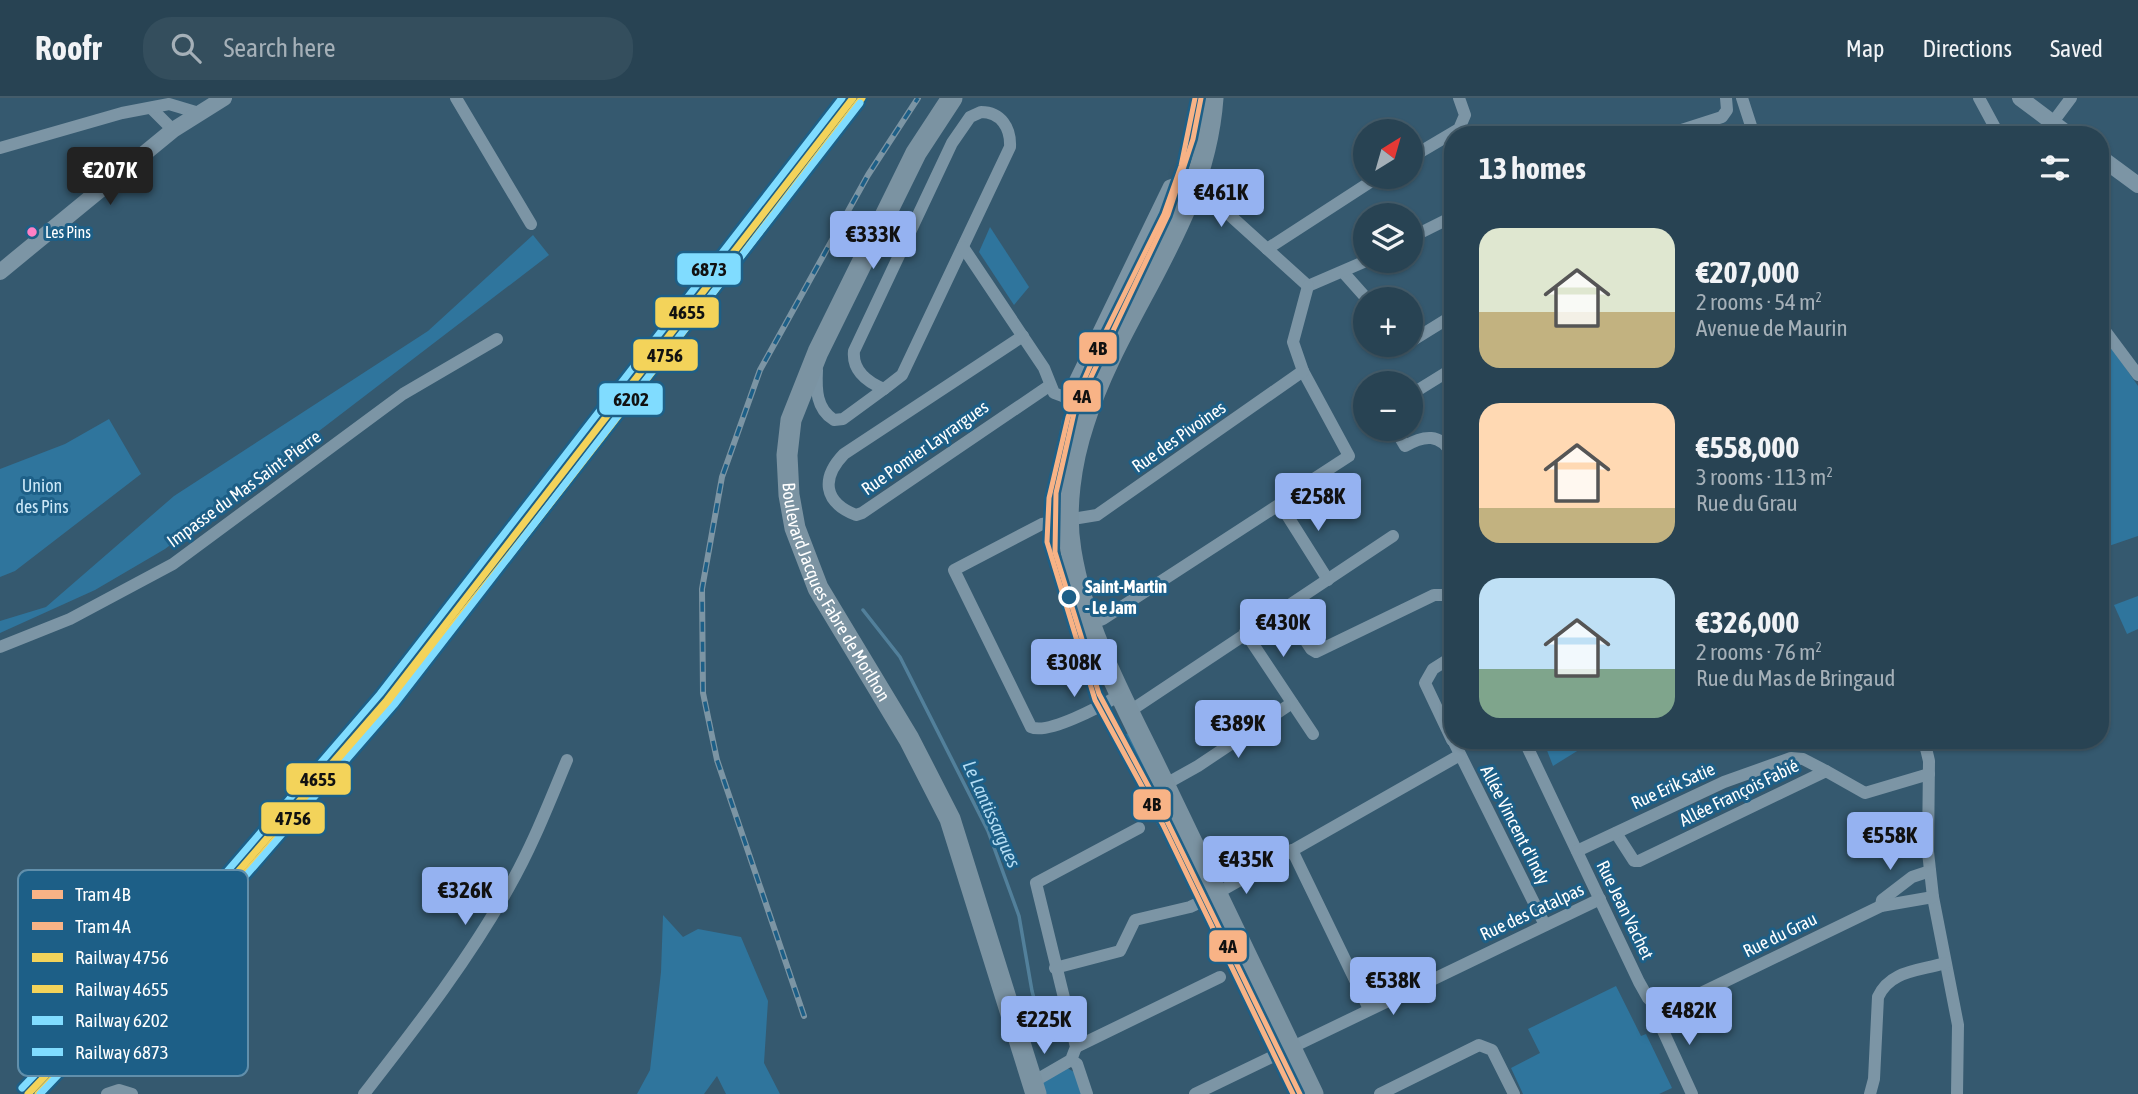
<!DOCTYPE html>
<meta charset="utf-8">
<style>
:root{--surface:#284353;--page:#344e5d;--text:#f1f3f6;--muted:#a5b0b8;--line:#445c6a;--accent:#95b2f1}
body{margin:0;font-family:"Asap Condensed",sans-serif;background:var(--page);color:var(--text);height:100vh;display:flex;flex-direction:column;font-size:26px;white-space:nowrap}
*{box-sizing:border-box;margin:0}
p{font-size:23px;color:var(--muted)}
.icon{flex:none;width:38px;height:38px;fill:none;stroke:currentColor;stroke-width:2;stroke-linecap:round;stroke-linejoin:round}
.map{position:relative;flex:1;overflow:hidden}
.side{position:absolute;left:1444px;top:28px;width:665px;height:623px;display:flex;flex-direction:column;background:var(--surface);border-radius:28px;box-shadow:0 2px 5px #0004,0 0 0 2px var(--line)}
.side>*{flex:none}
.needle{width:46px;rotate:37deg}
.tools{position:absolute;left:1353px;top:21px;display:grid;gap:14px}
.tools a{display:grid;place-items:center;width:70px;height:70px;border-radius:50%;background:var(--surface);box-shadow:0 2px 5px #0004,0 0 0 2px var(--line);font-size:35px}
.price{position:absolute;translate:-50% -60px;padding:0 16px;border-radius:7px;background:var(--accent);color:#111;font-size:23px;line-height:46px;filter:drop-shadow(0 2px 4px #0008)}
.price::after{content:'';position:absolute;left:50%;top:42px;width:21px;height:16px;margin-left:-10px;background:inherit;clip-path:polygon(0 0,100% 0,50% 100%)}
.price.current{background:#222;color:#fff}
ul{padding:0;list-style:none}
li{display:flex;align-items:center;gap:21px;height:175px;padding:0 35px}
li span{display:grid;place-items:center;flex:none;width:196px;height:140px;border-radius:21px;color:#555}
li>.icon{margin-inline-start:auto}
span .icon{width:84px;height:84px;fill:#fffc;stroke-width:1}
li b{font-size:30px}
h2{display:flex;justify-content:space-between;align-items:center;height:84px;padding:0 35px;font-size:30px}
header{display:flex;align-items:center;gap:42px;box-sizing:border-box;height:98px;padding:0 35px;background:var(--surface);border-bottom:2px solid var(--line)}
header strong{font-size:33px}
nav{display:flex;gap:38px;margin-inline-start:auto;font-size:24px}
.search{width:490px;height:63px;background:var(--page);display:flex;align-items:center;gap:18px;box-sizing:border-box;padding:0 24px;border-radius:28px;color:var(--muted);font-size:26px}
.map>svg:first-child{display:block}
.green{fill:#2f759d}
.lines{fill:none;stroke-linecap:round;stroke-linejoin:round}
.stream{stroke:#52809b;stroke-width:3.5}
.minor{stroke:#7c95a5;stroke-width:12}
.tertiary{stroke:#7c95a5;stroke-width:16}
.primary{stroke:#7b93a2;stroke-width:21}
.rail-casing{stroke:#7c95a4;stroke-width:6}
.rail{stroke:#1d5f87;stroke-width:3.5;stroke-dasharray:10;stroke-linecap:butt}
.rail-1-casing{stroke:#1d5f87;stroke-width:12}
.rail-2-casing{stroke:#1d5f87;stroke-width:12}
.rail-3-casing{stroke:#1d5f87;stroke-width:12}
.rail-4-casing{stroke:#1d5f87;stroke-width:12}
.rail-1{stroke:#f3d35a;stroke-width:7}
.rail-2{stroke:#f3d35a;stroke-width:7}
.rail-3{stroke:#80dcff;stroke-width:7}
.rail-4{stroke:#80dcff;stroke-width:7}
.tram-1-casing{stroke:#1d5f87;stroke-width:10}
.tram-2-casing{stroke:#1d5f87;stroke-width:10}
.tram-1{stroke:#f8b386;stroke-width:5}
.tram-2{stroke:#f8b386;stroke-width:5}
.bus-dot{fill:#ff80c5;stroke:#1d5f87;stroke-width:2.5}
.stop-dot{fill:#1d5f87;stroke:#fff;stroke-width:3.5}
.labels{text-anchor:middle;stroke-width:6;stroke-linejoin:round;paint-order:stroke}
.bus-label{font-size:16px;fill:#fff;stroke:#1d5f87;text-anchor:start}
.street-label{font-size:18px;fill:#fff;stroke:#1d5f87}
.park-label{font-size:18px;fill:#cce8f8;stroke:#1d5f87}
.stop-label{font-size:18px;font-weight:bold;fill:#fff;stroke:#1d5f87;text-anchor:start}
.water-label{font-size:19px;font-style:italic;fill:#b2dbf2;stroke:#1d5f87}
.key{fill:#1d5f87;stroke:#618fab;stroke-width:2}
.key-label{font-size:19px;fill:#fff}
.line-badge{stroke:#1d5f87;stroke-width:2.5}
.pale-badge-label{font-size:19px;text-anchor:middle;font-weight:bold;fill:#111}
</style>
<header>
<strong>Roofr</strong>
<div class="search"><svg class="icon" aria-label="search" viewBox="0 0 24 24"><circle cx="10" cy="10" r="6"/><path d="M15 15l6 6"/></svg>Search here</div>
<nav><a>Map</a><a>Directions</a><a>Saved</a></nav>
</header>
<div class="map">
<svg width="2138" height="996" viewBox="0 0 2138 996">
<rect width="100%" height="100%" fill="#35596f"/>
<g class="green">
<path d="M1192,0h14l-11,62 -15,-4z"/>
<path d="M1164,104l16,5 -88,171 -11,-5z"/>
<path d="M990,129l39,60 -15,18 -35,-53z"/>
<path d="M533,137l16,20 -384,294 -70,41 -95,43v-12l46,-14 128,-111 254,-165z"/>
<path d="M2112,250l26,38v150l-38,13v-197z"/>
<path d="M109,321l32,55 -126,97 -15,6v-108l65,-25z"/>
<path d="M1062,321l15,6 -15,74h-15z"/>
<path d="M2138,498v33l-11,5 -13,-29z"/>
<path d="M1130,634l78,160 -13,6 -81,-157z"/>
<path d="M1543,642h34l5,8 -29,18z"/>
<path d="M663,817l20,22 15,-8 43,8 27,64 -4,62 16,31h-54l-9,-18 -13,18h-67l13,-24 11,-98z"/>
<path d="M1220,818l58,120 -13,6 -58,-119z"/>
<path d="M1616,888l25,50 5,-2 26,54 -13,6h-136l-12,-26 29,-15 -12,-24z"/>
<path d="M1067,970l9,5 6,21h-41l1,-13z"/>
</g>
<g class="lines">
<path class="stream" d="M863,512l37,47 88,174 31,85 13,75 13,48 -1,12"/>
<g class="minor">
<path d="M456,0l75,126"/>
<path d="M1742,0l12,37"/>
<path d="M1979,0l20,37"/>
<path d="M151,10l22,22"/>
<path d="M981,14c20,0 30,16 29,35l-108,228 -18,14c-17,-7 -32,-18 -30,-38l98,-208 18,-26z"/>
<path d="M2053,24l18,-24"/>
<path d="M1666,37l56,-18 5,-7 -1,-12"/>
<path d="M0,50l122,-35 47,-9 30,9"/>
<path d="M1410,60l49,-29 6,-14 -6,-17"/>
<path d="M1410,140l42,-21"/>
<path d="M963,149l81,121 10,25 35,13"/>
<path d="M1267,151l111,-72"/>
<path d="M1343,174l24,27"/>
<path d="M1308,188l58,-25"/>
<path d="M2100,226l38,51"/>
<path d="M1023,238l-179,118c-23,24 -21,48 12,61l6,-2 187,-127"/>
<path d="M1410,244l42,-26"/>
<path d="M817,272c-1,19 -1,39 17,50l9,-1 41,-30"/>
<path d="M1410,297l42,-26"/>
<path d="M1066,301l103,-213 14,-5 19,9 106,96"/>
<path d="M1395,331l10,17c19,-11 35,-13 47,8"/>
<path d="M1280,406l48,76"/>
<path d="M1284,510l27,41 5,3 118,-57h13l5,5"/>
<path d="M1091,526l12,-5 177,-115 3,-5 66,-43 -46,-85 -10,-29 15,-56"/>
<path d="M1245,534l68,102"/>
<path d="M0,549l70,-28 103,-55 230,-170 94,-55"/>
<path d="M1452,559l-19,12 -8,14 27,57"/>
<path d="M1118,598c-17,10 -70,39 -87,31l-77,-157 88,-46 55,-9 206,-144"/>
<path d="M1127,615l266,-177"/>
<path d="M1453,642l92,185"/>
<path d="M1524,642l115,242 9,16 9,9 2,15 33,72"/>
<path d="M1924,642l5,21 -1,91 5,45 25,128 -1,69"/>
<path d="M1164,687l34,-19 94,-63"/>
<path d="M1616,735l18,28h5l187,-90 39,22 64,-19"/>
<path d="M1292,752l77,159"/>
<path d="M1577,753l147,-69 67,-24 12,1 23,12"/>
<path d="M1881,808l1,-6 30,-23 18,-6"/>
<path d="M1055,870l65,-17 15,-31 55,-13 15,-7 255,-145"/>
<path d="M1657,909l13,1 211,-102 52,-9"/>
<path d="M1076,949l144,-70"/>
<path d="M1071,962l6,4 10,30"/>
<path d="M1033,984l38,-22 5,-13 -40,-164 103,-55"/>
<path d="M107,996l12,-4 13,4"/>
<path d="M364,996c52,-67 104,-133 145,-207 23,-40 40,-84 58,-127"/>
<path d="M1195,996l405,-195"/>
<path d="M1380,996l99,-49 13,5 22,44"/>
<path d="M1870,996l4,-15 4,-82c12,-27 42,-26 67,-34"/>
</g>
<g class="tertiary">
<path d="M2020,0l49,37"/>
<path d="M2100,59l38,28"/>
<path d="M0,174l173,-142 51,-32"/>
</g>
<g class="primary">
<path id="s1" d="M952,0l-36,55 -98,199 -27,68 -4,35 2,40 6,33 23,60 91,151 41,80 86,275"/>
<path d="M1213,0c-9,126 -93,211 -129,325 -13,39 -20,87 -13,128 14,85 58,159 94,235 49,103 98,206 148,308"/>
</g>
<defs>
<path id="rail" d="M804,918l-87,-256 -14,-67 -1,-104 20,-112 38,-107 108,-195 50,-77"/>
</defs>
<use href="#rail" class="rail-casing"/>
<use href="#rail" class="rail"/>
<defs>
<path id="rail-1" d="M38,996c75,-78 151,-156 222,-237 212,-244 406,-503 602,-759"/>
<path id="rail-2" d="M28,996l189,-198 170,-196 466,-602"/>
<path id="rail-3" d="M40,996l183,-192 171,-197 466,-602"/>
<path id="rail-4" d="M22,990l189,-198 169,-196 462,-596"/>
</defs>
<use href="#rail-1" class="rail-1-casing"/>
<use href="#rail-2" class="rail-2-casing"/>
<use href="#rail-3" class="rail-3-casing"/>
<use href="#rail-4" class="rail-4-casing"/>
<use href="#rail-1" class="rail-1"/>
<use href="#rail-2" class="rail-2"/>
<use href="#rail-3" class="rail-3"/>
<use href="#rail-4" class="rail-4"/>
<defs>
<path id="tram-1" d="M1195,0l-14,68 -17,48 -64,129 -32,74 -19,81 -2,44 48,158 68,125 130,269"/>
<path id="tram-2" d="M1201,0l-8,41 -25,76 -94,198 -18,80 -1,59 44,142 68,127 133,273"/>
</defs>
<use href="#tram-1" class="tram-1-casing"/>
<use href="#tram-2" class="tram-2-casing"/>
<use href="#tram-1" class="tram-1"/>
<use href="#tram-2" class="tram-2"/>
</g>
<circle class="bus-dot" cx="32" cy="134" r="6"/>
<circle class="stop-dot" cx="1069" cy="499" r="9"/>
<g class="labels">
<g class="bus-label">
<text x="45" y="140">Les Pins</text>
</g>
<g class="street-label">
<text transform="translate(1179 339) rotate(-35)" y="6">Rue des Pivoines</text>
<text transform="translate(925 350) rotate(-35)" y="6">Rue Pomier Layrargues</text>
<text transform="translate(244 391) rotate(-36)" y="6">Impasse du Mas Saint-Pierre</text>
<text dy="6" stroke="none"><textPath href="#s1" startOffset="544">Boulevard Jacques Fabre de Morlhon</textPath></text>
<text transform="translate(1673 688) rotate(-24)" y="6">Rue Erik Satie</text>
<text transform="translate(1739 695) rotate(-26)" y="6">Allée François Fabié</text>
<text transform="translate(1515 727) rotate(63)" y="6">Allée Vincent d'Indy</text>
<text transform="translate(1625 812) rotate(64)" y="6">Rue Jean Vachet</text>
<text transform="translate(1532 814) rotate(-25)" y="6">Rue des Catalpas</text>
<text transform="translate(1780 837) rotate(-26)" y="6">Rue du Grau</text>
</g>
<g class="park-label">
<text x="42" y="394">Union<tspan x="42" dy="21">des Pins</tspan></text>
</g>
<g class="stop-label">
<text x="1085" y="495">Saint-Martin<tspan x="1085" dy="21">- Le Jam</tspan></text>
</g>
<g class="water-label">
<text transform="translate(992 716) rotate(66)" y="7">Le Lantissargues</text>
</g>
</g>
<rect x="18" y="772" width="230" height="206" rx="10" class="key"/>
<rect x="32" y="792" width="31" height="9" fill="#f8b386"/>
<rect x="32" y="824" width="31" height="8" fill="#f8b386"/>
<rect x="32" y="855" width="31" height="9" fill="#f3d35a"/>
<rect x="32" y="887" width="31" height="8" fill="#f3d35a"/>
<rect x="32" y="918" width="31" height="9" fill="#80dcff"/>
<rect x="32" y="950" width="31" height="8" fill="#80dcff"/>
<g class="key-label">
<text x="75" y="803">Tram 4B</text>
<text x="75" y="835">Tram 4A</text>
<text x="75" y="866">Railway 4756</text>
<text x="75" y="898">Railway 4655</text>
<text x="75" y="929">Railway 6202</text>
<text x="75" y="961">Railway 6873</text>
</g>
<g class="line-badge">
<rect x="676" y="154" width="66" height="34" rx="7" fill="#80dcff"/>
<rect x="654" y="198" width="66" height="33" rx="7" fill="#f3d35a"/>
<rect x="1078" y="233" width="40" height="34" rx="7" fill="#f8b386"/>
<rect x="632" y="240" width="67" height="34" rx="7" fill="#f3d35a"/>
<rect x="1062" y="281" width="40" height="34" rx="7" fill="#f8b386"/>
<rect x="598" y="284" width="66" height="34" rx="7" fill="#80dcff"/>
<rect x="285" y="664" width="67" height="34" rx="7" fill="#f3d35a"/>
<rect x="1132" y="690" width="40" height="33" rx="7" fill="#f8b386"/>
<rect x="260" y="703" width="66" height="34" rx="7" fill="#f3d35a"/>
<rect x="1208" y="831" width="40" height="34" rx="7" fill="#f8b386"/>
</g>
<g class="pale-badge-label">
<text x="709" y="178">6873</text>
<text x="687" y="221">4655</text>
<text x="1098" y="257">4B</text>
<text x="665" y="264">4756</text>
<text x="1082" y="305">4A</text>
<text x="631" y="308">6202</text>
<text x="318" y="688">4655</text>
<text x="1152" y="713">4B</text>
<text x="293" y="727">4756</text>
<text x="1228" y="855">4A</text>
</g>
</svg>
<div class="tools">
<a><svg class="needle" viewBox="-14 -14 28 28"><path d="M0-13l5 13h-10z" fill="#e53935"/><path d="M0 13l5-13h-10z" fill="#a5b0b8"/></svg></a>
<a><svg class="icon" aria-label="layers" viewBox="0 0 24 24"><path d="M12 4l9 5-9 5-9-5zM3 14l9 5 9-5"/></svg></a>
<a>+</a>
<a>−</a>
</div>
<b class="price current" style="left:110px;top:109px">€207K</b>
<b class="price" style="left:1221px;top:131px">€461K</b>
<b class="price" style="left:873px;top:173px">€333K</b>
<b class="price" style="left:1318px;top:435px">€258K</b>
<b class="price" style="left:1283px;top:561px">€430K</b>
<b class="price" style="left:1074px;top:601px">€308K</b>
<b class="price" style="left:1238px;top:662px">€389K</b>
<b class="price" style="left:1890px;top:774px">€558K</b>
<b class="price" style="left:1246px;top:798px">€435K</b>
<b class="price" style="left:465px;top:829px">€326K</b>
<b class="price" style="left:1393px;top:919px">€538K</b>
<b class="price" style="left:1689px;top:949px">€482K</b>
<b class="price" style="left:1044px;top:958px">€225K</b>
<section class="side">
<h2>13 homes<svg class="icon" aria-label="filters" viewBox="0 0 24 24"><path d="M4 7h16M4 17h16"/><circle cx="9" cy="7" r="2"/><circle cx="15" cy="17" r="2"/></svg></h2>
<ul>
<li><span style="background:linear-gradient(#dfe7d0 60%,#c2b280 0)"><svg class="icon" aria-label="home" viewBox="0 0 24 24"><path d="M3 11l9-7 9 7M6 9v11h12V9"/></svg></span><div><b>€207,000</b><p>2 rooms · 54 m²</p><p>Avenue de Maurin</p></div></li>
<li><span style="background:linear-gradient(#ffd9b3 75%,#c2b280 0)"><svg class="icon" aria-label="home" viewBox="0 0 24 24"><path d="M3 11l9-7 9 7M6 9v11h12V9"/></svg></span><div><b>€558,000</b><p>3 rooms · 113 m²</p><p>Rue du Grau</p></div></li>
<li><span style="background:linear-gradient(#bfe0f5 65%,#7fa58c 0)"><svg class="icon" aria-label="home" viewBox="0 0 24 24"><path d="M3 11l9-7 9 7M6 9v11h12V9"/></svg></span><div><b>€326,000</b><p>2 rooms · 76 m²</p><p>Rue du Mas de Bringaud</p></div></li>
</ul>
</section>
</div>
